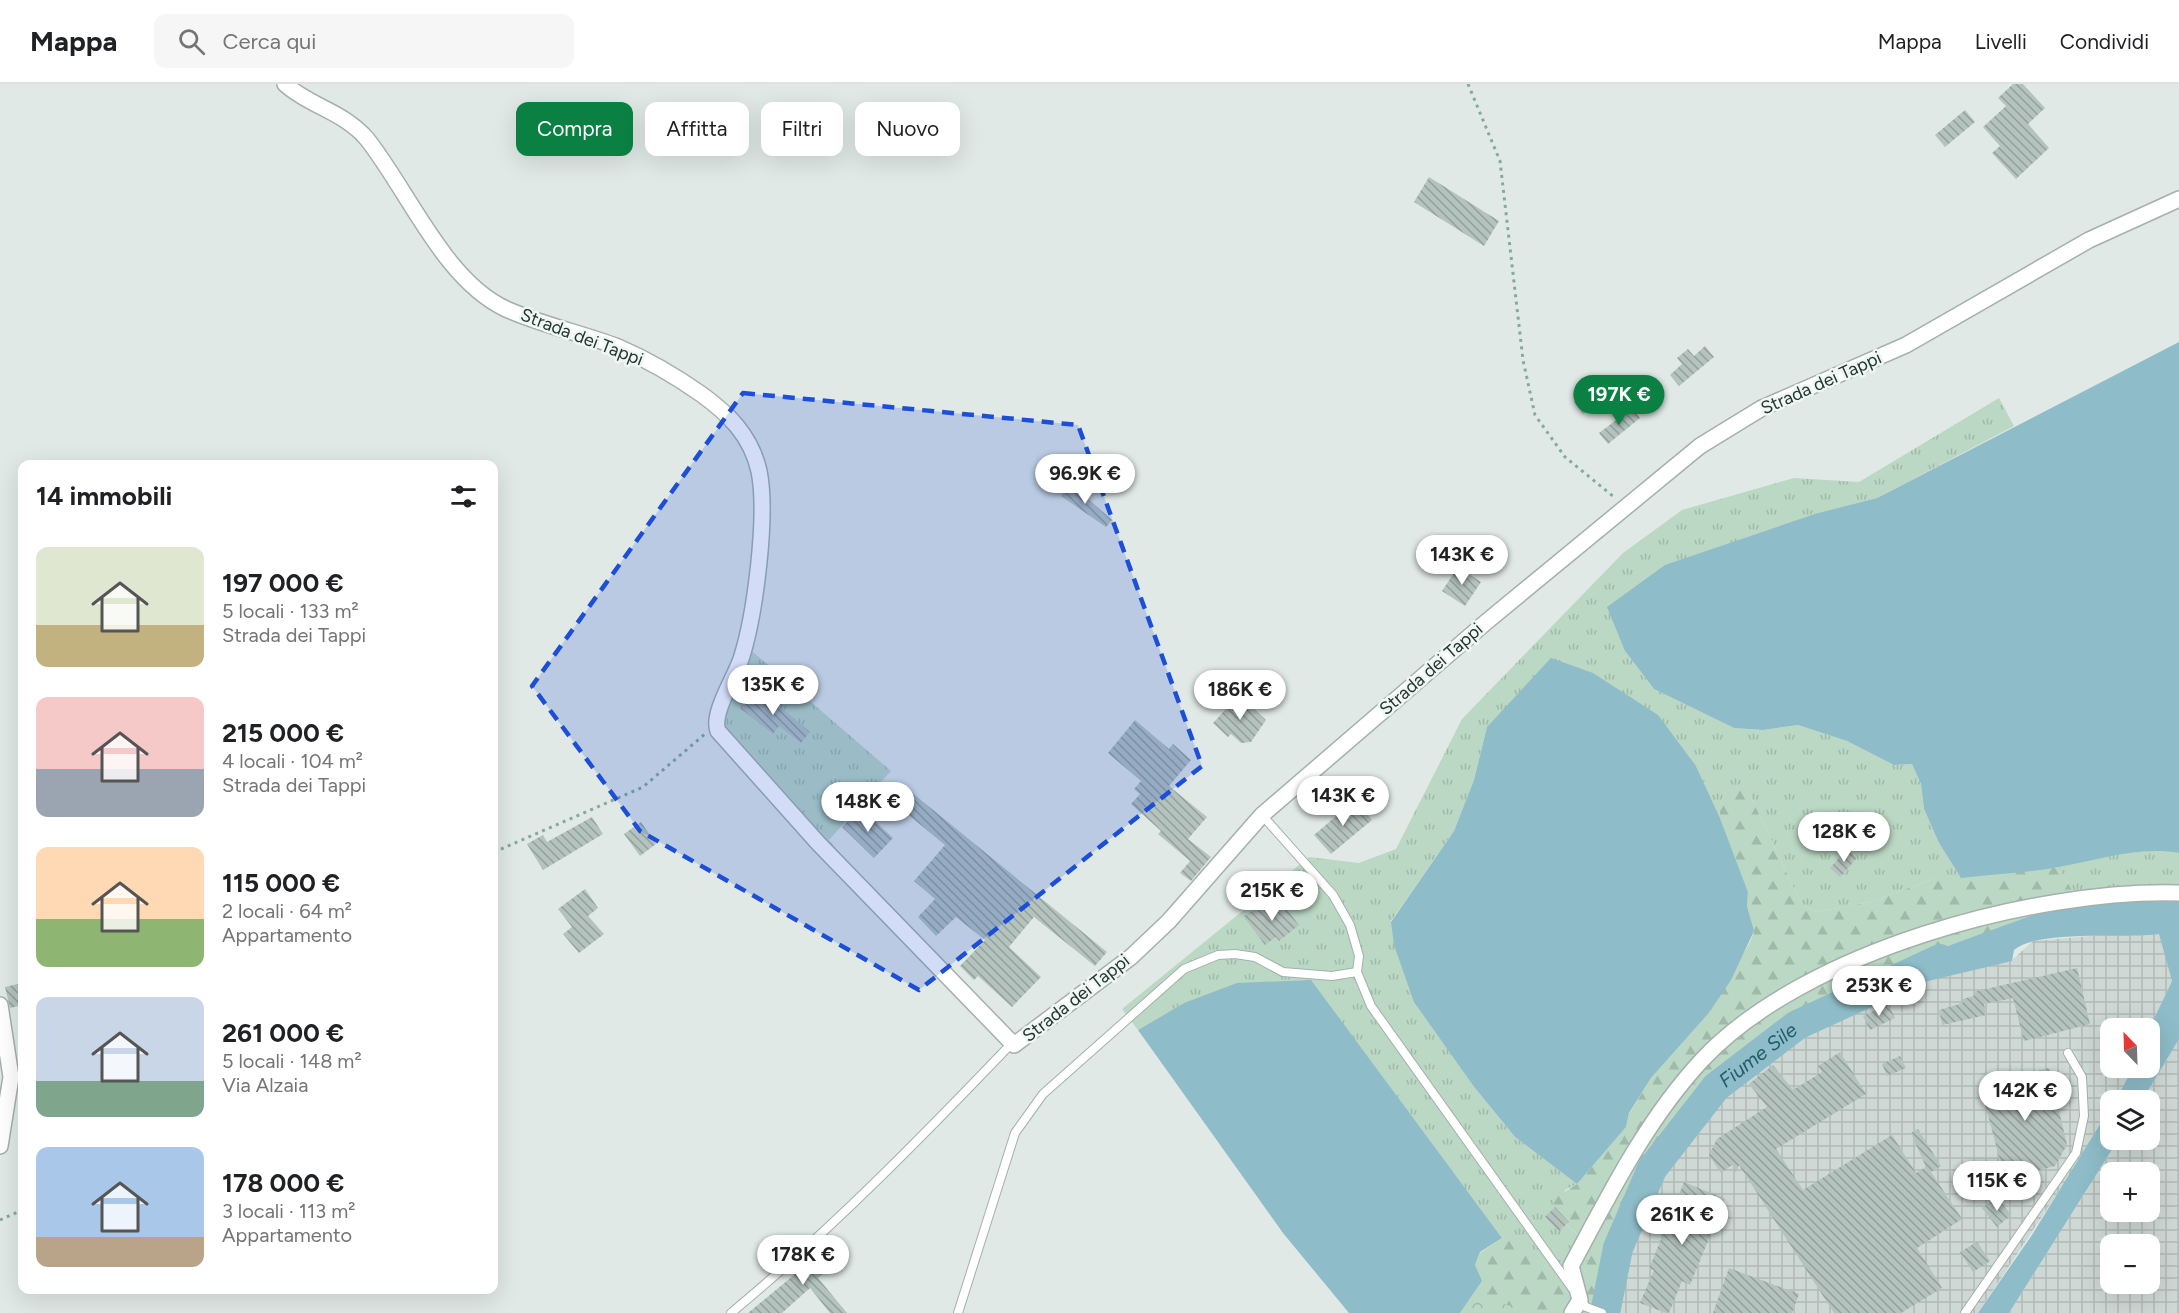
<!DOCTYPE html>
<html lang="it">
<meta charset="utf-8">
<style>
:root{--surface:#fff;--page:#f6f6f6;--text:#202124;--muted:#757577;--line:#e0e0e0;--accent:#0b8043}
body{margin:0;font-family:Figtree,sans-serif;background:var(--page);color:var(--text);height:100vh;display:flex;flex-direction:column;font-size:22px;white-space:nowrap}
*{box-sizing:border-box;margin:0}
p{font-size:20px;color:var(--muted)}
.icon{flex:none;width:33px;height:33px;fill:none;stroke:currentColor;stroke-width:2;stroke-linecap:round;stroke-linejoin:round}
.map{position:relative;flex:1;overflow:hidden}
.details{position:absolute;left:18px;top:376px;width:480px;height:834px;display:flex;flex-direction:column;background:var(--surface);border-radius:12px;box-shadow:0 6px 24px #0002}
.details>*{flex:none}
.guide{position:absolute;left:516px;top:18px;width:570px;height:54px;display:flex;gap:12px}
.needle{width:39px;rotate:337deg}
.buttons{position:absolute;left:2100px;top:934px;display:grid;gap:12px}
.buttons a{display:grid;place-items:center;width:60px;height:60px;border-radius:12px;background:var(--surface);box-shadow:0 6px 24px #0002;font-size:30px}
.price{position:absolute;translate:-50% -51px;padding:0 14px;border-radius:21px;background:#fff;color:#222;font-size:20px;line-height:39px;filter:drop-shadow(0 2px 3px #0008)}
.price::after{content:'';position:absolute;left:50%;top:36px;width:18px;height:14px;margin-left:-9px;background:inherit;clip-path:polygon(0 0,100% 0,50% 100%)}
.price.current{background:var(--accent);color:#fff}
ul{padding:0;list-style:none}
li{display:flex;align-items:center;gap:18px;height:150px;padding:0 18px}
li span{display:grid;place-items:center;flex:none;width:168px;height:120px;border-radius:12px;color:#555}
li>.icon{margin-inline-start:auto}
span .icon{width:72px;height:72px;fill:#fffc;stroke-width:1}
li b{font-size:26px}
h2{display:flex;justify-content:space-between;align-items:center;height:72px;padding:0 18px;font-size:26px}
.chip{padding:0 21px;border-radius:12px;background:var(--surface);box-shadow:0 6px 24px #0002;font-size:21px;line-height:54px}
.chip.current{background:var(--accent);color:#fff}
header{display:flex;align-items:center;gap:36px;box-sizing:border-box;height:84px;padding:0 30px;background:var(--surface);border-bottom:2px solid var(--line)}
header strong{font-size:28px}
nav{display:flex;gap:33px;margin-inline-start:auto;font-size:21px}
.search{width:420px;height:54px;background:var(--page);display:flex;align-items:center;gap:15px;box-sizing:border-box;padding:0 21px;border-radius:12px;color:var(--muted);font-size:22px}
.map>svg:first-child{display:block}
.industrial{fill:url(#industrial-grid);fill-rule:evenodd}
.grass{fill:url(#grass-tufts)}
.forest{fill:url(#forest-firs)}
.park{fill:url(#park-crowns)}
.water{fill:#8ebcc8}
.lines{fill:none;stroke-linecap:round;stroke-linejoin:round}
.river{stroke:#8ebcc8;stroke-width:30}
.building{fill:url(#building-back-hatch)}
.service-casing{stroke:#a4b0ac;stroke-width:10}
.minor-casing{stroke:#a4b0ac;stroke-width:18}
.path{stroke:#84a99f;stroke-width:3;stroke-dasharray:3 4.5;stroke-linecap:butt}
.service{stroke:#fff;stroke-width:8}
.minor{stroke:#fff;stroke-width:15}
.marked{fill:#1d4ed8;fill-opacity:0.2;stroke:#1d4ed8;stroke-width:4.5;stroke-dasharray:12 8;stroke-linejoin:round}
.labels{text-anchor:middle;stroke-width:5;stroke-linejoin:round;paint-order:stroke}
.street-label{font-size:18px;fill:#233732;stroke:#f0f6f3}
.water-label{font-size:20px;font-style:italic;fill:#245c6b;stroke:#f0f6f3}
</style>
<header>
<strong>Mappa</strong>
<div class="search"><svg class="icon" aria-label="search" viewBox="0 0 24 24"><circle cx="10" cy="10" r="6"/><path d="M15 15l6 6"/></svg>Cerca qui</div>
<nav><a>Mappa</a><a>Livelli</a><a>Condividi</a></nav>
</header>
<div class="map">
<svg width="2179" height="1229" viewBox="0 0 2179 1229">
<defs>
<pattern id="industrial-grid" width="8" height="8" patternUnits="userSpaceOnUse" patternTransform="scale(1.5)"><rect width="8" height="8" fill="#ced8d4"/><path d="M0 4h8M4 0v8" fill="none" stroke="#b1bab6"/></pattern>
<pattern id="grass-tufts" width="24" height="20" patternUnits="userSpaceOnUse" patternTransform="scale(1.5)"><rect width="24" height="20" fill="#bbd8c4"/><path d="M3 7l-1-3M5 7V3M7 7l1-3M15 17l-1-3M17 17v-4M19 17l1-3" fill="none" stroke="#a0baa9"/></pattern>
<pattern id="forest-firs" width="22" height="20" patternUnits="userSpaceOnUse" patternTransform="scale(1.5)"><rect width="22" height="20" fill="#bbd8c4"/><path d="M5 1l3.5 6h-7zM16 11l3.5 6h-7z" fill="#a0baa9"/></pattern>
<pattern id="park-crowns" width="20" height="18" patternUnits="userSpaceOnUse" patternTransform="scale(1.5)"><rect width="20" height="18" fill="#bbd8c4"/><path d="M2 6a3 3 0 1 1 6 0M12 15a3 3 0 1 1 6 0" fill="none" stroke="#a0baa9"/></pattern>
<pattern id="building-back-hatch" width="6" height="6" patternUnits="userSpaceOnUse" patternTransform="scale(1.5)"><rect width="6" height="6" fill="#b5c3be"/><path d="M-1 5l2 2M0 0l6 6M5-1l2 2" fill="none" stroke="#939f9b"/></pattern>
</defs>
<rect width="100%" height="100%" fill="#e0e9e5"/>
<g class="industrial">
<path d="M2160,850l12,47 -23,48h-39v39h23l-18,33h-5v7l-41,68 -91,137h-367l16,-73 27,-70 17,-29 48,-61 40,-36 25,-18 22,-16 51,-26 43,-15 50,6 61,-14 22,-20 57,-5z"/>
<path d="M2179,955v274h-170l109,-173h32v-39h-8zM2110,1089h40v39h-40zM2110,1161h40v39h-40z"/>
</g>
<g class="grass">
<path d="M1999,314l15,28 -137,72 -59,15 -193,138 29,38 80,39 29,2 35,-5 49,16 47,24 18,-1 9,20 3,25 15,34 22,35h-25l-66,24 -54,10 -12,-6 -7,-11 -47,-100 -10,-10 -14,6 -6,13v14l-24,-52 -209,-39 -13,53 -20,51 -63,90 84,167 40,49 62,47 -12,6 -5,30c21,16 35,27 24,55l-12,6c-21,-20 -43,-33 -70,-43l-191,-257 -127,22 -46,27 -16,-21 187,-152 50,6 37,-14 66,-130 161,-166 59,-43 112,-32 65,4z"/>
<path d="M746,562l145,125 -62,69 19,23 -131,-142z"/>
<path d="M2162,766l17,3v48l-99,2 -22,-36 54,-13z"/>
</g>
<path class="forest" d="M1740,700l10,11 47,100 7,11 12,6 54,-10 66,-24 122,-11 22,36 -33,7 -37,15 -114,38 -74,37 -61,41 -53,48 -45,59 -47,87 -16,78h-75c-5,-7 -10,-5 -17,-7 -21,-5 -26,-23 -33,-41l5,-12 22,-15c22,8 57,23 70,43l12,-6c13,-35 -12,-44 -34,-64l5,-13 22,-14 49,-57 3,-13 22,-36 57,-64 41,-70 5,-12 -7,-26 1,-14 -28,-74v-14l6,-13z"/>
<path class="park" d="M1482,1197c7,19 20,24 39,27l4,5h-65z"/>
<g class="water">
<path d="M2179,258v511c-41,-7 -80,7 -120,14 -32,6 -65,7 -98,11l-22,-35 -15,-34 -3,-25 -9,-20 -18,1 -47,-24 -49,-16 -35,5 -29,-2 -80,-39 -29,-38 -18,-44 58,-42 153,-52 59,-15z"/>
<path d="M1551,574l42,15 65,42 38,51 24,52 28,74 -1,14 7,25 -23,49 -23,34 -57,64 -22,35 -3,14 -49,57 -62,-47 -40,-49 -61,-86 -20,-57 -3,-23 63,-91 20,-51 13,-53z"/>
<path d="M2179,817v138l-37,62h-27l18,-33h17l-1,-39 23,-48 -13,-47c-34,5 -120,-5 -145,16l-2,11 -105,25 -9,-22 149,-54 33,-7z"/>
<path d="M1311,896l191,258 -22,14 -5,13 7,16 -22,32h-111l-66,-80 -145,-203 46,-27 53,-20z"/>
<path d="M2110,1024v32h8l-109,173h-31l54,-78z"/>
</g>
<g class="lines">
<path class="river" id="s1" d="M1605,1229l13,-65 34,-79 64,-82 81,-62 143,-66"/>
</g>
<g class="building">
<path d="M2013,0h10l22,24 -17,16 21,24 -33,31 -24,-26 8,-7 -17,-19 23,-21 -8,-8z"/>
<path d="M1965,26l10,12 -30,25 -10,-12z"/>
<path d="M1429,93l70,44 -15,25 -70,-44z"/>
<path d="M1705,262l9,11 -35,29 -9,-11 12,-11 -5,-6 11,-9 6,7z"/>
<path d="M1606,293l9,11 -32,26 -9,-12z"/>
<path d="M1632,324l8,10 -32,26 -9,-11z"/>
<path d="M1070,399l42,37 -6,7 -45,-31z"/>
<path d="M1458,483l23,15 -16,24 -23,-15z"/>
<path d="M757,603l53,45 -9,11 -22,-17 -6,8 -33,-26z"/>
<path d="M1239,611l27,25 -15,22 -10,1 -10,-9 -3,3 -15,-14z"/>
<path d="M1135,636l34,29 4,-5 18,16 -22,26 38,31 -19,22 23,18 -20,24 -11,-8 10,-12 -32,-27 3,-3 -30,-27 9,-10 -6,-5 7,-8 -33,-28z"/>
<path d="M900,699l207,169 -12,14 -61,-49 -25,30 32,30 -29,30 -34,-31 -4,4 -14,-14 25,-26 -29,-23 -20,19 -18,-19 17,-18 -21,-18 31,-36 -57,-47z"/>
<path d="M1355,716l17,20 -41,34 -17,-19z"/>
<path d="M861,724l32,30 -19,20 -32,-31z"/>
<path d="M592,733l11,17 -60,36 -16,-26 16,-9 4,7z"/>
<path d="M641,738l15,22 -16,12 -16,-22z"/>
<path d="M1847,765l10,9 -17,19 -10,-9z"/>
<path d="M585,805l13,19 -10,8 16,18 -25,19 -16,-19 9,-7 -14,-18z"/>
<path d="M1279,815l20,26 -20,16 -3,-4 -11,8 -21,-28 16,-12 4,5z"/>
<path d="M2077,884l13,56 -66,17 -11,-43 -29,6 2,11 -44,10 -3,-15 24,-7v-4l11,-3 -1,-4z"/>
<path d="M22,899v22l-12,3 -5,-21z"/>
<path d="M1888,920l7,14 -25,12 -7,-14z"/>
<path d="M1840,968l26,42 -90,55 27,41 89,-55 24,38 10,-6 -15,-34 7,-4 23,37 -10,6 31,47 -45,29 25,40 -41,25h-67l-95,-148 -3,7 -4,-7 -11,8 -12,-18 8,-16 50,-32 -18,-23 24,-19 20,25 29,-18 -4,-6z"/>
<path d="M1900,972l6,12 -19,8 -5,-12z"/>
<path d="M2049,984l18,77 -12,21 -50,13 -25,-94z"/>
<path d="M1684,1098l41,17 -35,86 -8,-4 -13,32h-3l-26,-10 14,-33 -5,-1z"/>
<path d="M1997,1113l14,18 -14,12 -15,-19z"/>
<path d="M1555,1123l14,15 -10,9 -14,-14z"/>
<path d="M1977,1158l13,19 -17,11 -13,-20z"/>
<path d="M817,1161l17,19 -16,14 29,35h-17l-20,-25 -28,25h-34l46,-38 -4,-5z"/>
<path d="M1729,1184l70,26 -7,19h-79z"/>
</g>
<g class="lines">
<defs>
<g id="service">
<path d="M1262,731l71,80 17,30 9,31 -2,16 14,34 201,282"/>
<path d="M1579,1214l7,9 16,6"/>
<path d="M731,1229c100,-83 191,-176 281,-270"/>
<path d="M958,1229l57,-180 28,-39 141,-125 34,-14 17,-1 20,3 28,15 49,4 25,-4"/>
<path d="M1965,1229l111,-160 8,-37 -2,-39 -14,-24"/>
</g>
<g id="minor">
<path d="M285,0c24,22 58,27 82,55 42,53 77,141 139,170 36,16 75,24 112,38 30,13 56,28 83,47 28,20 50,42 58,77 9,44 -4,145 -18,188 -6,18 -30,55 -23,72l100,112 196,202 117,-88 38,-36 93,-106 223,-192 215,-177 62,-38 144,-63 183,-105 90,-41"/>
<path d="M0,921l11,72 -11,69"/>
<path d="M1572,1229l8,-13 -9,-34c38,-71 76,-147 131,-206 102,-109 332,-171 477,-167"/>
</g>
</defs>
<use href="#service" class="service-casing"/>
<use href="#minor" class="minor-casing"/>
<g class="path">
<path d="M1468,0l32,77 23,199 12,55 30,42 49,40"/>
<path d="M494,768l149,-65 62,-53"/>
<path d="M0,1136l22,-10"/>
</g>
<use href="#service" class="service"/>
<use href="#minor" class="minor"/>
</g>
<path class="marked" d="M743,309l335,32 124,341 -283,224 -279,-159 -108,-145z"/>
<g class="labels">
<g class="street-label">
<text transform="translate(582 253) rotate(21)" y="6">Strada dei Tappi</text>
<text transform="translate(1821 299) rotate(-24)" y="6">Strada dei Tappi</text>
<text transform="translate(1431 585) rotate(-41)" y="6">Strada dei Tappi</text>
<text transform="translate(1076 914) rotate(-38)" y="6">Strada dei Tappi</text>
</g>
<g class="water-label">
<text dy="7" stroke="none"><textPath href="#s1" startOffset="309">Fiume Sile</textPath></text>
</g>
</g>
</svg>
<div class="buttons">
<a><svg class="needle" viewBox="-14 -14 28 28"><path d="M0-13l5 13h-10z" fill="#e53935"/><path d="M0 13l5-13h-10z" fill="#757577"/></svg></a>
<a><svg class="icon" aria-label="layers" viewBox="0 0 24 24"><path d="M12 4l9 5-9 5-9-5zM3 14l9 5 9-5"/></svg></a>
<a>+</a>
<a>−</a>
</div>
<b class="price current" style="left:1619px;top:342px">197K €</b>
<b class="price" style="left:1085px;top:421px">96.9K €</b>
<b class="price" style="left:1462px;top:502px">143K €</b>
<b class="price" style="left:773px;top:632px">135K €</b>
<b class="price" style="left:1240px;top:637px">186K €</b>
<b class="price" style="left:1343px;top:743px">143K €</b>
<b class="price" style="left:868px;top:749px">148K €</b>
<b class="price" style="left:1844px;top:779px">128K €</b>
<b class="price" style="left:1272px;top:838px">215K €</b>
<b class="price" style="left:1879px;top:933px">253K €</b>
<b class="price" style="left:2025px;top:1038px">142K €</b>
<b class="price" style="left:1997px;top:1128px">115K €</b>
<b class="price" style="left:1682px;top:1162px">261K €</b>
<b class="price" style="left:803px;top:1202px">178K €</b>
<div class="guide">
<a class="chip current">Compra</a>
<a class="chip">Affitta</a>
<a class="chip">Filtri</a>
<a class="chip">Nuovo</a>
</div>
<section class="details">
<h2>14 immobili<svg class="icon" aria-label="filters" viewBox="0 0 24 24"><path d="M4 7h16M4 17h16"/><circle cx="9" cy="7" r="2"/><circle cx="15" cy="17" r="2"/></svg></h2>
<ul>
<li><span style="background:linear-gradient(#dfe7d0 65%,#c2b280 0)"><svg class="icon" aria-label="home" viewBox="0 0 24 24"><path d="M3 11l9-7 9 7M6 9v11h12V9"/></svg></span><div><b>197 000 €</b><p>5 locali · 133 m²</p><p>Strada dei Tappi</p></div></li>
<li><span style="background:linear-gradient(#f6c9c9 60%,#9aa5b1 0)"><svg class="icon" aria-label="home" viewBox="0 0 24 24"><path d="M3 11l9-7 9 7M6 9v11h12V9"/></svg></span><div><b>215 000 €</b><p>4 locali · 104 m²</p><p>Strada dei Tappi</p></div></li>
<li><span style="background:linear-gradient(#ffd9b3 60%,#8fb573 0)"><svg class="icon" aria-label="home" viewBox="0 0 24 24"><path d="M3 11l9-7 9 7M6 9v11h12V9"/></svg></span><div><b>115 000 €</b><p>2 locali · 64 m²</p><p>Appartamento</p></div></li>
<li><span style="background:linear-gradient(#c9d6e8 70%,#7fa58c 0)"><svg class="icon" aria-label="home" viewBox="0 0 24 24"><path d="M3 11l9-7 9 7M6 9v11h12V9"/></svg></span><div><b>261 000 €</b><p>5 locali · 148 m²</p><p>Via Alzaia</p></div></li>
<li><span style="background:linear-gradient(#a9c7e8 75%,#b9a48a 0)"><svg class="icon" aria-label="home" viewBox="0 0 24 24"><path d="M3 11l9-7 9 7M6 9v11h12V9"/></svg></span><div><b>178 000 €</b><p>3 locali · 113 m²</p><p>Appartamento</p></div></li>
</ul>
</section>
</div>
